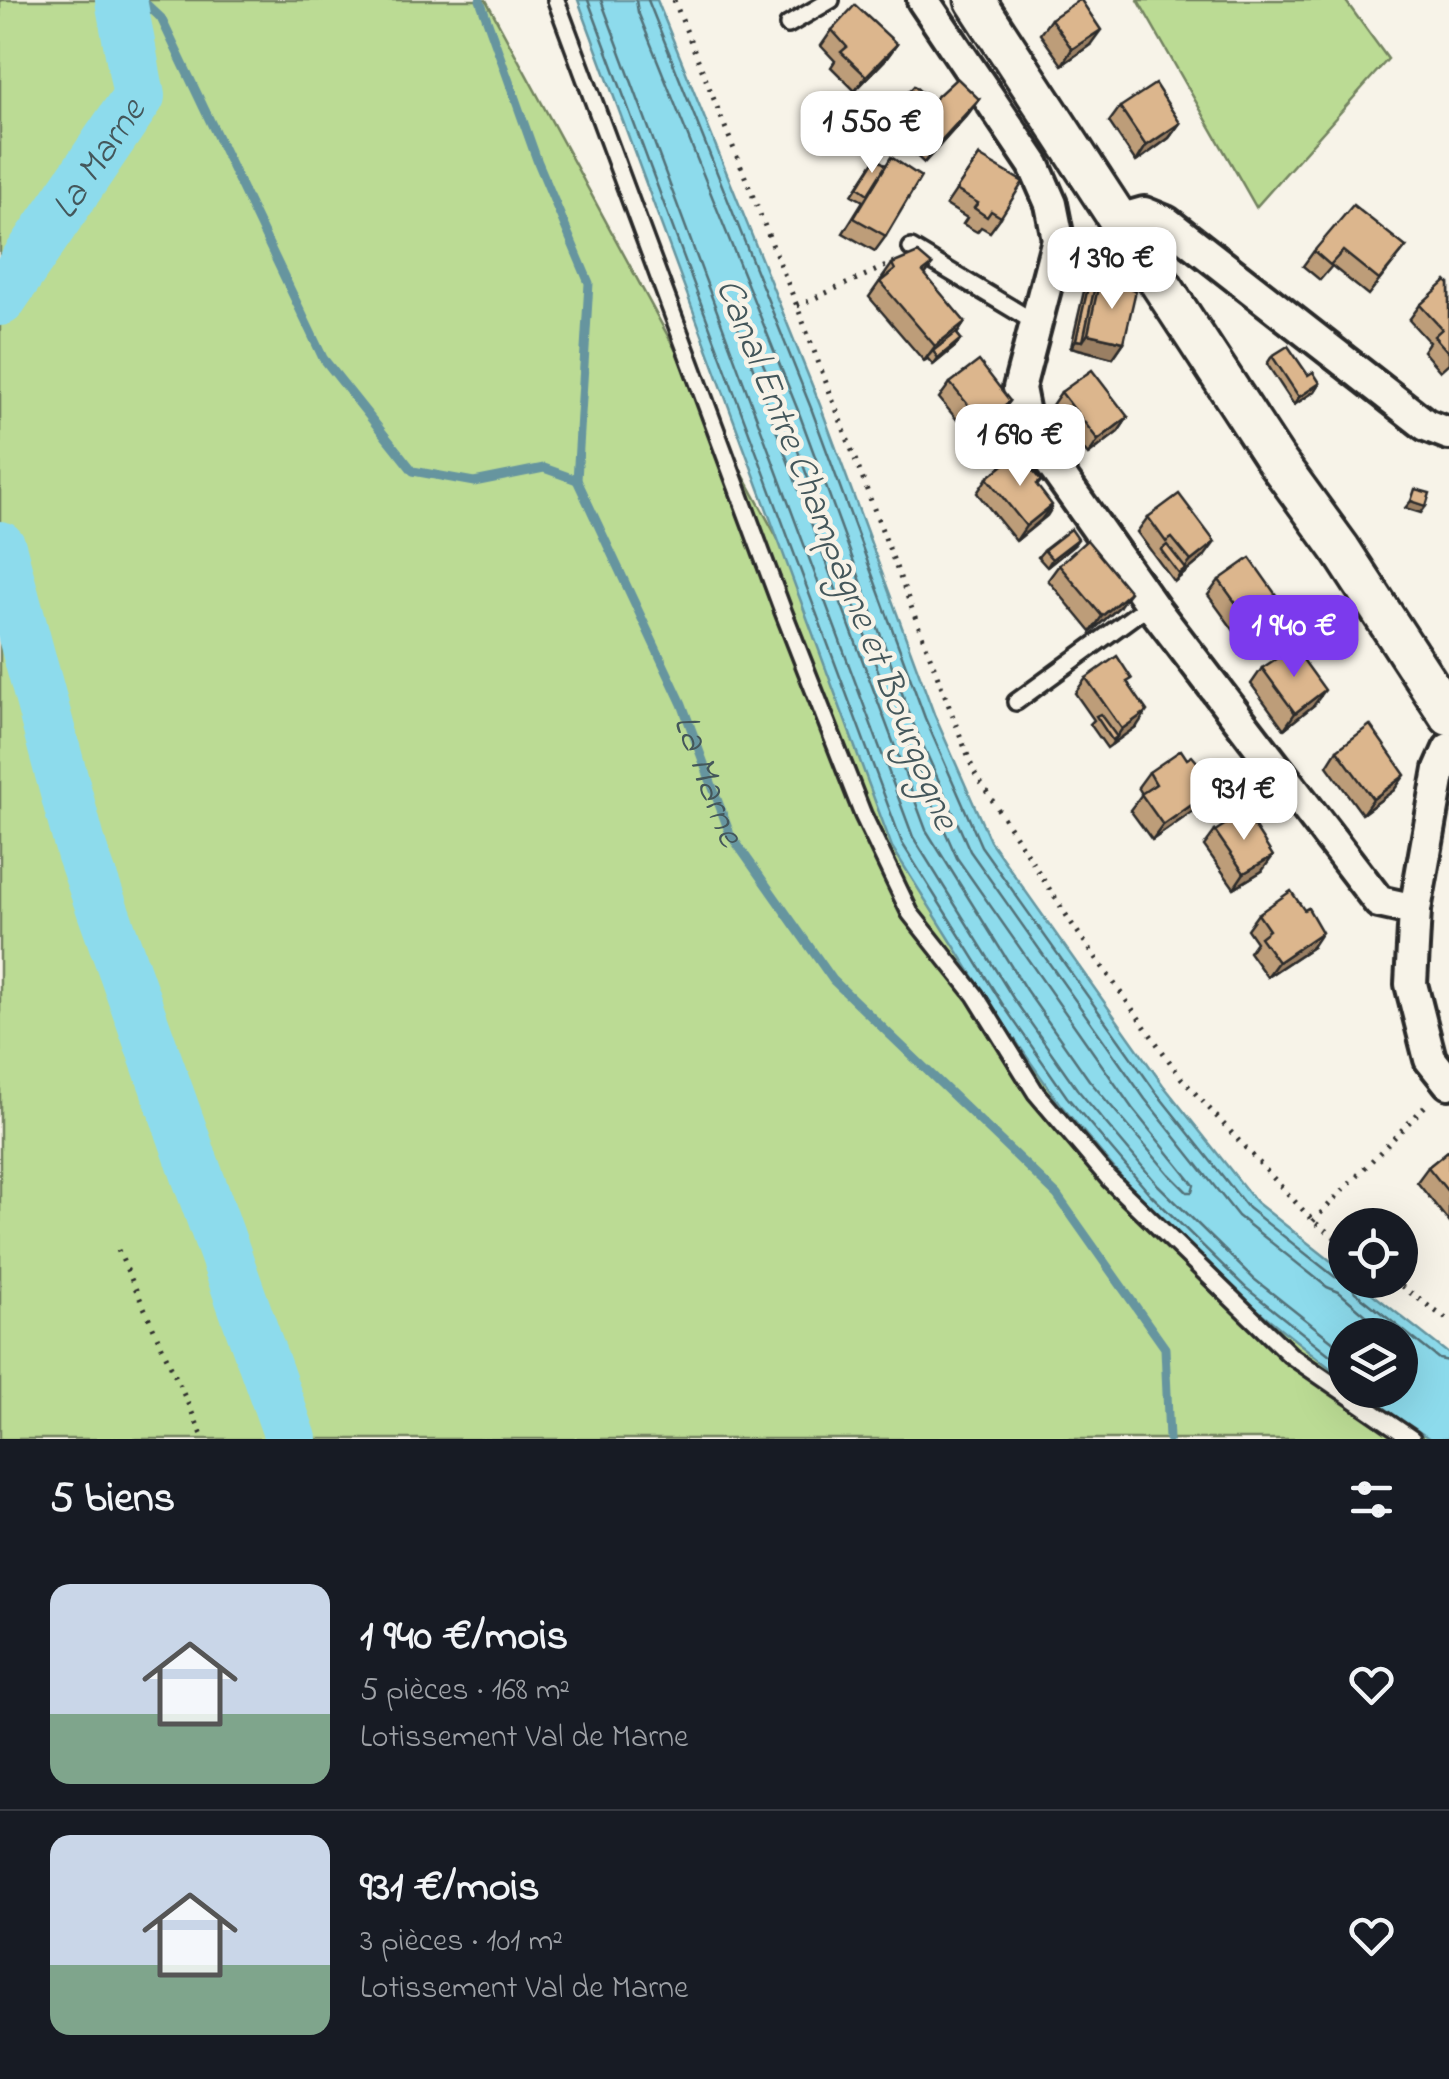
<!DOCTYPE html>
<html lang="fr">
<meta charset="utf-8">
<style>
:root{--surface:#171b24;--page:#20242c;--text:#f1f3f6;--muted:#9ea1a6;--line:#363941;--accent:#7c3aed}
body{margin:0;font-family:"Indie Flower",sans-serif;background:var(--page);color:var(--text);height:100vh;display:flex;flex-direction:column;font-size:38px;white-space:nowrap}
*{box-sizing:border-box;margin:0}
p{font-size:32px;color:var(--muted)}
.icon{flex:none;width:55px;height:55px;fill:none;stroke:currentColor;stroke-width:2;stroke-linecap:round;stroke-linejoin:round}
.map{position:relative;height:1439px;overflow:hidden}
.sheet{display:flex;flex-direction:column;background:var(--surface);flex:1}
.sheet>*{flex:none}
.controls{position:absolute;left:1328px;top:1208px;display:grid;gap:20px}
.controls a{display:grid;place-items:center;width:90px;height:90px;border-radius:50%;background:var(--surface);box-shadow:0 10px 40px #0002;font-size:50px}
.price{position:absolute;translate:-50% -85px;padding:0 22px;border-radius:20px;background:#fff;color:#222;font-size:32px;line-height:65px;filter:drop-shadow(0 2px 5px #0008)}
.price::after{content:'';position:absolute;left:50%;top:60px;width:30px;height:22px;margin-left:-15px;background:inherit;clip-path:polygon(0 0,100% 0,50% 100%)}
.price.on{background:var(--accent);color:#fff}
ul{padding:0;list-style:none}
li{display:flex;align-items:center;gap:30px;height:250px;padding:0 50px}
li+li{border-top:2px solid var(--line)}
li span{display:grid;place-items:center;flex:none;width:280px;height:200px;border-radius:20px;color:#555}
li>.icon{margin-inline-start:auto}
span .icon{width:120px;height:120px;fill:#fffc;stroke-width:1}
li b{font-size:42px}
h2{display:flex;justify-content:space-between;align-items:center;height:120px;padding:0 50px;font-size:42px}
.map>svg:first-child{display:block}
.green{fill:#bbdb94;stroke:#738360;stroke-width:2.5;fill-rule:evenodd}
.water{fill:#8ddbec;stroke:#66959f;stroke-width:2.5}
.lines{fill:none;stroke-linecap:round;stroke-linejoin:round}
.shore{stroke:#527178;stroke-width:2.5}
.stream{stroke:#66959f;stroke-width:9}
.river{stroke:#8ddbec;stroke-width:52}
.service-casing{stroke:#2b2b2b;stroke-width:22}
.minor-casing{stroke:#2b2b2b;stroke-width:38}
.tertiary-casing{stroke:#2b2b2b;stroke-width:45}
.path{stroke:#2b2b2b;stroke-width:5;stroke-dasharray:2.5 8;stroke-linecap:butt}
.service{stroke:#f7f3e8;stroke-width:15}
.minor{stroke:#f7f3e8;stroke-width:30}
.tertiary{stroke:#f7f3e8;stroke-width:38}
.wall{fill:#bd9d79;stroke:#2b2b2b;stroke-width:2.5}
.shaded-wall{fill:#9a7f63;stroke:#2b2b2b;stroke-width:2.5}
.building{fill:#dcb68d;stroke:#2b2b2b;stroke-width:2.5}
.labels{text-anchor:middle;stroke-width:9;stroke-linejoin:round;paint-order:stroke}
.water-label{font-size:38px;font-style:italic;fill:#44575b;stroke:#f7f3e8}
</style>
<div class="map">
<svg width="1449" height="1439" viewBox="0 0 1449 1439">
<rect width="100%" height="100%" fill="#f7f3e8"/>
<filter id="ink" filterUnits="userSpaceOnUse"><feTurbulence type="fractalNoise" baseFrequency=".01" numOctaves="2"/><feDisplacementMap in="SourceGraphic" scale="20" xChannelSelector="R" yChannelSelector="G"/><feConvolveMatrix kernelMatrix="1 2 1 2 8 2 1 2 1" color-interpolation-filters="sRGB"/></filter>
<g filter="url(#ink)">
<g class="green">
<path d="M0,0h486l443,818 224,289 208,193 88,60v79h-1449zM1345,1335h55v55h-55z"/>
<path d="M1138,0h207l43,59 -132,148z"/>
</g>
<path class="water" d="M578,0h79l163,405 114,309 56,127 173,244 93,117 89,70v8h10l94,74v85h-19l-73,-49h43v-55h-55v45l-105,-84 -99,-96 -82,-97 -64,-92 -103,-164z"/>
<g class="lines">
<g class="shore">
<path d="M588,0l314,843 101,162 64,92 82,96 97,95 99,79"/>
<path d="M601,0l312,837 100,161 64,91 81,96 96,94 91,72"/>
<path d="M636,0l2,12 161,401 114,310 57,128 175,248 93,117 89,71 12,5 50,43"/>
<path d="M648,0l163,408 114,310 56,128 174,245 93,117 87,69 10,2"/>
<path d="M737,302l49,116 113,310 58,130 175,250 62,77 -2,7h-5l-18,-18 -80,-94 -63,-90 -100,-160 -195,-521v-5z"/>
<path d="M1348,1280l7,12 84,67 10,2"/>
</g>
<g class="stream">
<path d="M142,0l19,18 162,340 90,113 61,11 70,-14 33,12"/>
<path id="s1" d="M480,0l57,160 52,123 -12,197 105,224 48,130 103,146 224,215 108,153 4,91"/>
</g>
<g class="river">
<path id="s2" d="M0,300l139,-204 -18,-96"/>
<path d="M0,547l82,305 209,587"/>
</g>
<defs>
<g id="service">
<path d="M556,0l227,611 80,204 47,98 65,82 61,98 73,86 181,176 122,84"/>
<path d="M788,25l43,-25"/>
<path d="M911,248l125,75"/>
<path d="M1016,702l134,-98"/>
</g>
<g id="minor">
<path d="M923,0l111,165 17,39 7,35 -39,149 8,41 128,181 224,292 36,8 -4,74 19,75 19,24"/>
<path d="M1119,220l25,-7 22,9 260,203 23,9"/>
<path d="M1415,910l25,-141 9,-20"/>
</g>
<path id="tertiary" d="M975,0l300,459 66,91 108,166"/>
</defs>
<use href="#service" class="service-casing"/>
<use href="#minor" class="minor-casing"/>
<use href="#tertiary" class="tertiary-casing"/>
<g class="path">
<path d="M674,0l123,306 177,466 98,152 110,155 131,142 32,24"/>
<path d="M797,306l98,-44"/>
<path d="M1313,1221l117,-120"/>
<path d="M118,1250l86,189"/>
<path d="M1393,1280l56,41"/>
</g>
<use href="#service" class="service"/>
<use href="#minor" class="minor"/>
<use href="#tertiary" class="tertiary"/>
</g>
<g class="wall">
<path d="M1051,19l39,26 -28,20 -22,-31z"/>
<path d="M832,30l65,14 -11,15 -31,32 -24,-24 4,-6 -14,-15z"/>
<path d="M979,99l-11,15 -44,49 -41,-39 11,-16 38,-7z"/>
<path d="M1120,107l60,16 -11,15 -33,24 -27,-40z"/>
<path d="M979,156l22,61 -11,15 -9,-5 -4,5 -14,-8 4,-6 -21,-13z"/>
<path d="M871,166l15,70 -11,15 -32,-18 20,-32 -11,-6z"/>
<path d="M1406,247l-38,48 -36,-29 -12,14 -17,-14 11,-15z"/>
<path d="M892,264l40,1 -7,10 40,47 -8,12 4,5 -5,7 -23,19 -5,-6 -4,2 -55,-64z"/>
<path d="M1089,283l9,1 26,58 -11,16 -42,-11 13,-56z"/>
<path d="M1449,284v79l-9,8 -17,-20 6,-9 -20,-22 11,-15z"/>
<path d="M1272,356l36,19 12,8 -5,8 -21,14 -27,-41z"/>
<path d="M950,383l60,18 -11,15 -27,22 -33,-40z"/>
<path d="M1061,392l67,25 -10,15 -30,23 -38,-47z"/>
<path d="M987,478l54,3 -4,5 15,22 -5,8 -31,25 -39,-48z"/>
<path d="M1148,517l56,40 -30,25 -37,-50z"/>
<path d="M1073,546l-26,21 -9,-10 6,-7z"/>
<path d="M1059,565l60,42 -28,25 -43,-52z"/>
<path d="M1219,580l51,37 -30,22 -32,-44z"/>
<path d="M1262,668l52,37 -30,24 -33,-45z"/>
<path d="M1086,678l43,6 8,42 -30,22 -17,-24 4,-4 -19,-27z"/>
<path d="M1337,750l57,40 -32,24 -35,-48z"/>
<path d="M1187,759l17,11 -4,6 -1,31 -47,33 -22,-30 12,-16 -4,-7 11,-15z"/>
<path d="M1215,831l47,40 -28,17 -30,-42z"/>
<path d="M1258,914l54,33 -45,30 -18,-25 7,-10 -9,-13z"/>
<path d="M1449,1150v72l-32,-40 11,-15z"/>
</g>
<g class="shaded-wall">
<path d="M1101,30l-11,15 -28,20 10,-16z"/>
<path d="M897,44l-11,15 -31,32 11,-15z"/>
<path d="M979,99l-11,15 -44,49 11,-16z"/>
<path d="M1180,123l-11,15 -33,24 10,-16z"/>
<path d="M965,322l-11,16 -21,13 -9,10 11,-15z"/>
<path d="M1088,334l36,8 -11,16 -42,-11 5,-7 7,1z"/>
<path d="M961,339l-5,7 -23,19 5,-7z"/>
<path d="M1320,383l-5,8 -21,14 5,-8z"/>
<path d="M1010,401l-11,15 -27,22 11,-15z"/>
<path d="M1128,417l-10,15 -30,23 10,-15z"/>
<path d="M1411,501l15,5 -5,7 -16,-5z"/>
<path d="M1052,505l-11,15 -25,21 10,-15z"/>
<path d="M1078,539l-5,7 -26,21 5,-8z"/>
<path d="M1215,542l-11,15 -30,25 17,-21z"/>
<path d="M1130,592l-11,15 -28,25 11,-16z"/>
<path d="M1281,602l-11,15 -30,22 11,-15z"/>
<path d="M1325,690l-11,15 -30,24 11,-16z"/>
<path d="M1147,711l-10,15 -26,19 11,-16z"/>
<path d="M1405,775l-11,15 -32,24 11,-15z"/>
<path d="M1210,792l-11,15 -47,33 11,-15z"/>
<path d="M1273,856l-11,15 -28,17 10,-15z"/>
<path d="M1322,932l-10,15 -45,30 11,-15z"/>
</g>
<g class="building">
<path d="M1079,0h2l20,30 -29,19 -21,-30z"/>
<path d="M855,5l42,39 -31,32 -25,-24 6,-5 -15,-17z"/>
<path d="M957,78l22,21 -44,48 -41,-39 20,-22 18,15z"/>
<path d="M1155,84l25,39 -34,23 -26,-39z"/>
<path d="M979,156l44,26 -22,35 -10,-6 -4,6 -13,-9 4,-5 -22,-13z"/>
<path d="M891,157l30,20 -35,59 -32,-18z"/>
<path d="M876,158l10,7 -18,29 -10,-7z"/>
<path d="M1353,205l53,42 -27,33 -36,-29 -13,14 -16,-14z"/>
<path d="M918,253l14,12 -9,7 42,50 -30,24 -55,-64 15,-12 -3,-6z"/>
<path d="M1446,281l3,3v69l-15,-17 8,-7 -22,-24z"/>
<path d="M1089,283l9,1 -4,6 -11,51 -7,-1z"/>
<path d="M1099,283l37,7 -12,52 -36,-8z"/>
<path d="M956,333l5,6 -23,19 -5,-7z"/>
<path d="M1288,346l20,29 5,-3 7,11 -21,14 -27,-41z"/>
<path d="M979,361l31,40 -27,22 -33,-40z"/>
<path d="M1092,370l36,47 -30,23 -37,-48z"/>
<path d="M1018,453l23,28 -5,3 16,21 -26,21 -39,-48z"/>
<path d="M1415,489l15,4 -4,13 -15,-5z"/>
<path d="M1179,494l36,48 -24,19 -19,-23 -6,4 -18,-25z"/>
<path d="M1071,529l7,10 -26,20 -8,-9z"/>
<path d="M1087,540l43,52 -28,24 -43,-51z"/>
<path d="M1167,545l19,24 -7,5 -18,-24z"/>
<path d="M1250,558l31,44 -30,22 -32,-44z"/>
<path d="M1294,647l31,43 -30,23 -33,-45z"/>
<path d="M1117,656l15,23 -5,3 20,29 -25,18 -36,-51z"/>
<path d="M1100,714l17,23 -5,3 -16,-24z"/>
<path d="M1370,725l35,50 -32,24 -36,-49z"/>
<path d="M1181,750l6,9 5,-3 12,14 -5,5 11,17 -47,33 -22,-31 15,-10 -7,-12z"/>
<path d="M1245,812l28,44 -29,17 -29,-42z"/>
<path d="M1291,891l13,19 4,-2 14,24 -44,30 -18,-25 9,-7 -11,-16z"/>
<path d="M1449,1150v43l-21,-26z"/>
</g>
</g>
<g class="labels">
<g class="water-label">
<text dy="13" stroke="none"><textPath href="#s2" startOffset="172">La Marne</textPath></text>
<text transform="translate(839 553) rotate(68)" y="13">Canal Entre Champagne et Bourgogne</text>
<text dy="13" stroke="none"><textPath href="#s1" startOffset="828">La Marne</textPath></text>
</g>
</g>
</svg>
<div class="controls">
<a><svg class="icon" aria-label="locate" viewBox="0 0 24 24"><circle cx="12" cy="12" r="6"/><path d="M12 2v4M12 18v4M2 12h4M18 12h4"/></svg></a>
<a><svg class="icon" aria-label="layers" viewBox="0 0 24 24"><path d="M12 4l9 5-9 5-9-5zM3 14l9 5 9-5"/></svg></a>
</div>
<b class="price" style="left:872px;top:176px">1 550 €</b>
<b class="price" style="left:1112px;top:312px">1 390 €</b>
<b class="price" style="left:1020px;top:489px">1 690 €</b>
<b class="price on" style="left:1294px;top:680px">1 940 €</b>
<b class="price" style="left:1244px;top:843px">931 €</b>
</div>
<section class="sheet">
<h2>5 biens<svg class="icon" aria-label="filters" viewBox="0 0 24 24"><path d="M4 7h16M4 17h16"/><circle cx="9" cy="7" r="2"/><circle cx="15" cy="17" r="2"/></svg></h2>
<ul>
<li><span style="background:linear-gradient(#c9d6e8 65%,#7fa58c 0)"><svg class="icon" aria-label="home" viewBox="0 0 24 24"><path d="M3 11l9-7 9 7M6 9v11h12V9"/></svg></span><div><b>1 940 €/mois</b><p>5 pièces · 168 m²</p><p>Lotissement Val de Marne</p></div><svg class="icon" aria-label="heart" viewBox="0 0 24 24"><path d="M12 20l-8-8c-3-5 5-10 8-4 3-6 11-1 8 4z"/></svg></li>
<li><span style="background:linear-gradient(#c9d6e8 65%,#7fa58c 0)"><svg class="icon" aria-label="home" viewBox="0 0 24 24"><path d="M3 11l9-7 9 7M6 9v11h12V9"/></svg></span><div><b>931 €/mois</b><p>3 pièces · 101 m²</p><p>Lotissement Val de Marne</p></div><svg class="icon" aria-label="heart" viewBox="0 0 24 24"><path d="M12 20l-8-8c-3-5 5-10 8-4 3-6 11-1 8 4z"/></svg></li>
</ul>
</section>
